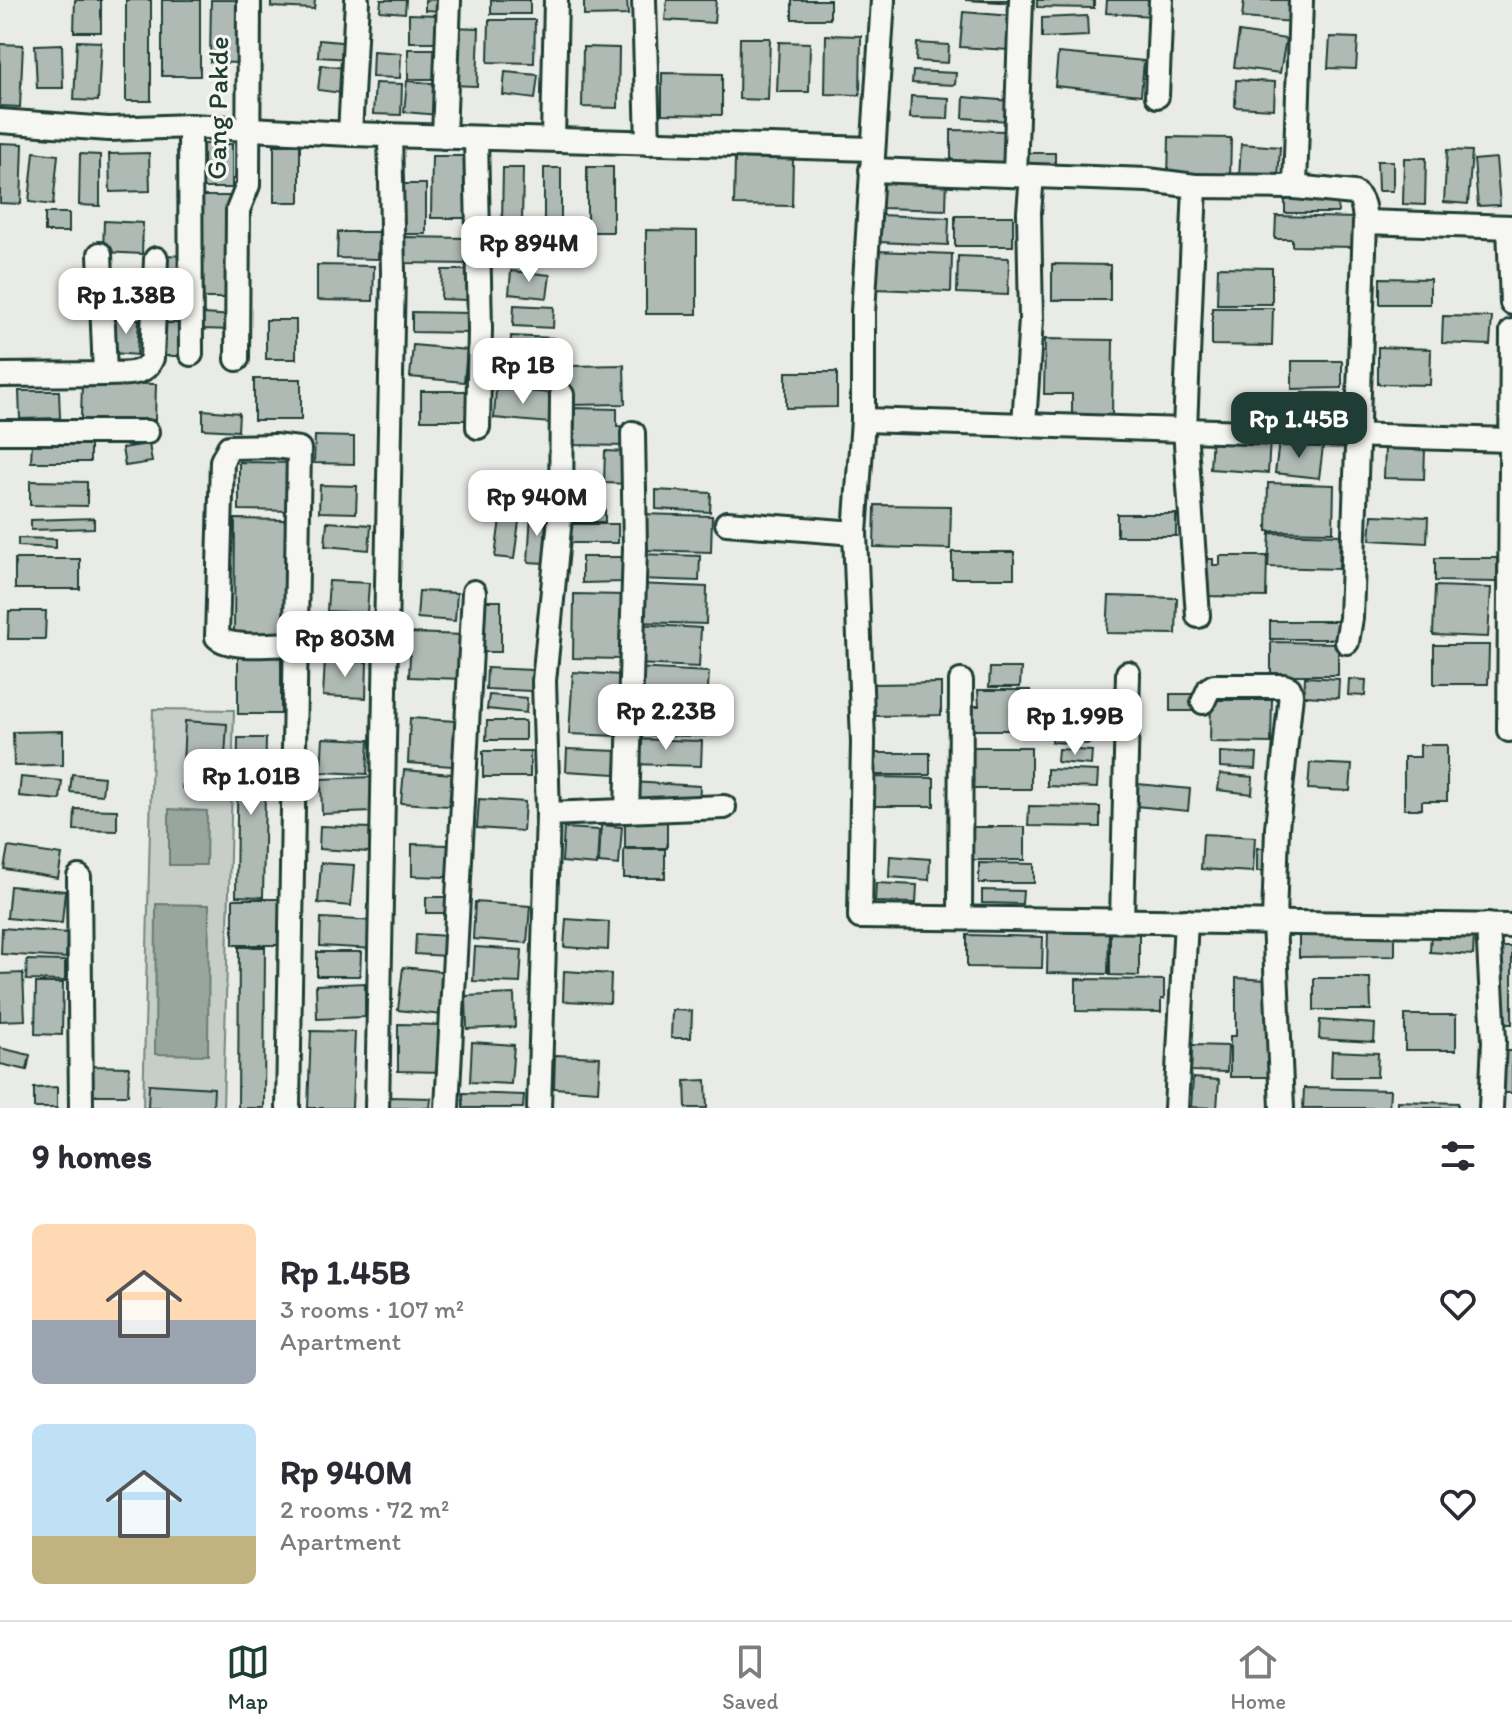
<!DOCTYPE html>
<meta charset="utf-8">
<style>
:root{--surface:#fff;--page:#f7f7f7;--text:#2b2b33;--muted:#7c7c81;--line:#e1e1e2;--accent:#1f3d34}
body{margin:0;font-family:Itim,sans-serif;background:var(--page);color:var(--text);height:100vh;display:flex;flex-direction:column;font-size:30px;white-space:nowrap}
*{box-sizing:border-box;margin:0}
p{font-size:26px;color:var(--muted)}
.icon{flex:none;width:44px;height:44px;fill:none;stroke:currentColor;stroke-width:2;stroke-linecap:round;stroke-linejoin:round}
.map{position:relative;height:1108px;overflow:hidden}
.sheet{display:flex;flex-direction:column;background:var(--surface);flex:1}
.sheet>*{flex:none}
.price{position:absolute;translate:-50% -68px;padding:0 18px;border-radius:16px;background:#fff;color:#222;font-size:26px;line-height:52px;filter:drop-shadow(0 2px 4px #0008)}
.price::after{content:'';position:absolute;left:50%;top:48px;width:24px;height:18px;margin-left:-12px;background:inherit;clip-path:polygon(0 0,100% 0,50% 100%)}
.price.selected{background:var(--accent);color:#fff}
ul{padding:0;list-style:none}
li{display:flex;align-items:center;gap:24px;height:200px;padding:0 32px}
li span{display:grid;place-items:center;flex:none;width:224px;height:160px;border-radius:12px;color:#555}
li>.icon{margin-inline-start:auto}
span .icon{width:96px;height:96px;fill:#fffc;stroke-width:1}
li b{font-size:34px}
h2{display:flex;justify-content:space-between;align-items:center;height:96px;padding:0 32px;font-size:34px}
.menu{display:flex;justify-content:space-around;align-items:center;height:112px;border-top:2px solid var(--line);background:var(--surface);font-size:22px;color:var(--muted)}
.menu a{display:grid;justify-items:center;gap:4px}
.menu .selected{color:var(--accent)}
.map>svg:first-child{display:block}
.green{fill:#c7cec9;stroke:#73867e;stroke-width:2}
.water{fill:#99a6a0;stroke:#687c75;stroke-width:2}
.building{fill:#b0bab5;stroke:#1f3d34;stroke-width:2}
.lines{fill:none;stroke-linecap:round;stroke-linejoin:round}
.street-casing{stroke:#1f3d34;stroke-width:28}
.street{stroke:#f6f6f2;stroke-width:22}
.labels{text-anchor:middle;stroke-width:6;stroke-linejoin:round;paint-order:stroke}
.street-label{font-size:28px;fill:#1f3d34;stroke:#f6f6f2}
</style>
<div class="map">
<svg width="1512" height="1108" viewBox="0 0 1512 1108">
<rect width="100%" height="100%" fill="#e9ebe7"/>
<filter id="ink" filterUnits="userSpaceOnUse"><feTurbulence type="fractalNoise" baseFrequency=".0125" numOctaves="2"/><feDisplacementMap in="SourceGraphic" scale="16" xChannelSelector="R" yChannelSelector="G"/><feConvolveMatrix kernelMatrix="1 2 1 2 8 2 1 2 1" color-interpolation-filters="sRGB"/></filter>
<g filter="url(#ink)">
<path class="green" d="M153,709l81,1 -11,398h-80z"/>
<g class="water">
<path d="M169,809l38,2 -1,54h-37z"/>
<path d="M156,904l53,1 -1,150 -53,-1z"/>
</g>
<g class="building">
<path d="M75,0h26v32h-27z"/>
<rect x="126" y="0" width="25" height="101"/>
<rect x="162" y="0" width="38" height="76"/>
<path d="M211,0h27v63l-28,-1z"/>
<path d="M271,0h44l-1,9 -43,-2z"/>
<path d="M381,0h25l-1,13 -25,-2z"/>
<path d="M425,0h16l-1,11 -15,-1z"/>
<rect x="491" y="0" width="39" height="14"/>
<path d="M584,0h43l1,15 -44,1z"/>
<path d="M667,0h49l-2,23 -49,-3z"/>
<rect x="792" y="0" width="38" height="19"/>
<path d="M965,0h51v3z"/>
<path d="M1037,0h57v8l-57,-1z"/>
<path d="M1107,0h46l-2,16 -45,-3z"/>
<path d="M1244,0h52l-2,22 -52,-4z"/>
<path d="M963,12l49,4 -3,34 -49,-3z"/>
<path d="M409,14l31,1v27h-31z"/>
<path d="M1087,16l1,20 -46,2v-20z"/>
<path d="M489,20h46l-1,43 -46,-1z"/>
<path d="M450,27l29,1 -2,58 -29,-1z"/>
<path d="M1239,32l47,7 -6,34 -46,-6z"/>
<path d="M826,35l35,1 -1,59 -35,-1z"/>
<path d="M1330,37l28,1 -2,31 -28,-1z"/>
<path d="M740,38h30l-2,62 -29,-1z"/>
<path d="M319,40l32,3 -1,16 -32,-2z"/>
<path d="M77,41l24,1 -3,59 -24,-1z"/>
<path d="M779,42l31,1 -1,49h-32z"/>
<path d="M917,43l32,2 -1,18 -32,-2z"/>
<path d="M0,44l23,1 -3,62 -20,-1z"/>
<path d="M62,44l1,44h-26l-2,-43z"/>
<path d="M583,47l36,1 -1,60 -36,-1z"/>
<path d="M408,49h34l-1,30h-33z"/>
<path d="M373,51l28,2 -1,25 -28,-1z"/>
<path d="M1058,53l86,8 -3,34 -86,-9z"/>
<path d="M321,65l23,3 -3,25 -23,-3z"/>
<path d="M913,71l43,2 -1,12 -43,-2z"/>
<path d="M505,72l33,3 -3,24 -32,-4z"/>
<path d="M662,73l60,1v41l-60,-1z"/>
<path d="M1236,80l39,2 -1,27 -39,-2z"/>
<path d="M407,81l34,3 -2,31 -35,-3z"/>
<path d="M375,83l27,1 -1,31 -28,-1z"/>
<path d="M911,96l38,2 -1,21 -38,-1z"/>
<path d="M964,97l47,4 -2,20 -46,-3z"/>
<path d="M951,130l56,1 -1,35 -55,-1z"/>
<path d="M1169,137l62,1 -1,41 -62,-1z"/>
<path d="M0,143l23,1 -2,60 -21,-1z"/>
<path d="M201,144h31v44h-32z"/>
<path d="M1241,144l39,3 -2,33 -39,-3z"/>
<rect x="274" y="145" width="26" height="57"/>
<path d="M1447,150l25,1 -4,53 -24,-2z"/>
<path d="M34,152l24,3 -5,50 -24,-3z"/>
<path d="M149,153l1,38 -40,1 -1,-38z"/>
<rect x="1021" y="153" width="34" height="15"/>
<path d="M80,154l20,1v51l-21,-1z"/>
<path d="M432,156h35l-1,62h-35z"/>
<path d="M735,158l58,1 -1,47 -58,-1z"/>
<path d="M1404,158h22l-1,47 -22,-1z"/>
<path d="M1496,158l4,47 -22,1 -4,-46z"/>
<path d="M1377,161h16v30h-15z"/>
<rect x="587" y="167" width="26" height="65"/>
<path d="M503,168h20l-1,55h-20z"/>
<rect x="544" y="168" width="17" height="56"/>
<path d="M883,174l64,2 -1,34 -64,-2z"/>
<rect x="399" y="184" width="27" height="50"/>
<path d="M1285,195h52l1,18h-53z"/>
<path d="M202,196h27l1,102h-27z"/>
<rect x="45" y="213" width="24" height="19"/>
<path d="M880,215l69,3 -1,27 -70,-3z"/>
<rect x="955" y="216" width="58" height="30"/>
<path d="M1276,216l81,2 -1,29 -64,-1v-7h-17z"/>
<path d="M104,221l39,2 -1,31 -39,-2z"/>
<path d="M646,230l51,1v83h-51z"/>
<path d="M338,232h41l-1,27 -41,-1z"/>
<path d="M404,237l64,1v26l-64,-1z"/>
<path d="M517,244l32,3 -2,18 -32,-3z"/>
<path d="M877,251l75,3 -1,38 -75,-3z"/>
<path d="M164,255l23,1 -3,52h-22z"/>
<path d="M958,256l51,2 -1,37 -51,-2z"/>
<path d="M1052,264l58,1v35h-58z"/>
<path d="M317,265l57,1 -1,35 -56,-1z"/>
<path d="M1218,267l54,1v36h-55z"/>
<path d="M442,270h25v30l-26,-1z"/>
<path d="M511,271l39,4 -3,23 -38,-4z"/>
<path d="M1380,278l50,1v25h-50z"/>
<path d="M514,305l40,2 -1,21 -40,-2z"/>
<path d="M1212,308h61l-1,38 -60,-1z"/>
<path d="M412,312l59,1v20l-59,-1z"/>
<path d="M202,314l33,2 -1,14 -33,-1z"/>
<path d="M1443,316l49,1 -2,28 -48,-2z"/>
<path d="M114,318l25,1 -2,36 -24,-2z"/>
<rect x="266" y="320" width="30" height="39"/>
<rect x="157" y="323" width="29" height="33"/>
<path d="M511,336l42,2 -1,31 -42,-2z"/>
<path d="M1045,339l68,1 -1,78 -40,-1v-23h-28z"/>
<path d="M413,345l54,5 -3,32 -54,-5z"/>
<path d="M1378,347l53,2 -1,36 -52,-1z"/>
<path d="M1292,361h50v27l-50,1z"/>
<path d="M624,365l1,39 -55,1v-39z"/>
<path d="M786,372h51v35l-51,1z"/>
<rect x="254" y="379" width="47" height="41"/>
<path d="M82,383l74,1 -1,36 -74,-1z"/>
<path d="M496,389l56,4 -2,30 -56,-5z"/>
<path d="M19,391h40l1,27 -40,1z"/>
<rect x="421" y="391" width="52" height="29"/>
<rect x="1301" y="393" width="40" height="25"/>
<path d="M575,408l42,1v17l10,1v19l-53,-1z"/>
<path d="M203,410l36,3 -1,18 -35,-2z"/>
<path d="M1212,435l58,4 -2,34 -58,-4z"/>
<path d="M315,436l39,1v27l-40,-1z"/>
<path d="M32,442l58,1v19h-59z"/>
<path d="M1279,442l44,5 -4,31 -44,-5z"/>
<path d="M149,444l3,18 -27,4 -3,-18z"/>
<path d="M1385,448l40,1 -1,30 -40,-1z"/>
<path d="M605,451l25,1 -1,32 -25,-1z"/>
<path d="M239,462l55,1v48l-55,-1z"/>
<path d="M30,481l57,1v24l-57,-1z"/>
<path d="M1268,483l66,2 -1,47 -66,-1z"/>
<path d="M320,485l37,1 -1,27 -37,-1z"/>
<rect x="571" y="487" width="34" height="35"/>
<path d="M656,490l55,3 -1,19 -54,-3z"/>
<path d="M875,505l76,1 -1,43 -76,-2z"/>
<path d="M501,511l19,3 -6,45 -19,-2z"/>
<path d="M531,512h15l-2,51 -16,-1z"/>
<path d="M641,514l71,2 -1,36 -72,-2z"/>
<rect x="1117" y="514" width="59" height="22"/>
<path d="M1372,515l56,2 -1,26 -57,-3z"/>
<path d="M94,518v10l-63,2v-10z"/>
<path d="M235,519l51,1 -2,115 -50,-1z"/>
<path d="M327,522l44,3 -2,25 -44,-4z"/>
<rect x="568" y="524" width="50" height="19"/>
<path d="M1270,533l70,2 -1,34 -71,-2z"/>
<path d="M18,538l38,1v9l-38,-2z"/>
<rect x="952" y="552" width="62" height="26"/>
<path d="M638,554l62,2 -1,25 -62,-2z"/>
<path d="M1220,556h47l-1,41 -65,-1 -5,-37h17v6h7z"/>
<path d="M582,557h40v25l-40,1z"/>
<path d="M1435,558h62v24l-62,-1z"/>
<rect x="15" y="559" width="65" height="30"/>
<path d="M329,581l40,2 -2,30 -40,-2z"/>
<path d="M637,584l70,3 -1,37 -70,-2z"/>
<path d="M1435,586l56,2 -3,49 -55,-2z"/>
<path d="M419,591l38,2 -2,28 -38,-3z"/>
<path d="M574,594l51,1 -2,64 -50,-1z"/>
<path d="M1109,596l68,2 -1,36 -69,-1z"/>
<rect x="483" y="601" width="18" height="51"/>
<path d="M9,611h37l-1,28h-37z"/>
<rect x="1270" y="621" width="68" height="18"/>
<path d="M335,623l32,1 -1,26 -33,-1z"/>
<path d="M637,624l64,4 -2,39 -64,-3z"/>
<path d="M411,633l52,2 -1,44 -53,-2z"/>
<path d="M1271,642l67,1v32h-67z"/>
<path d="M1434,645h55l-1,39h-54z"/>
<rect x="238" y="646" width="43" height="68"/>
<path d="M325,660l42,2 -1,36 -43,-2z"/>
<path d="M487,668l45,2 -1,21 -45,-2z"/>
<path d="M634,668l75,4 -2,32 -75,-4z"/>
<path d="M990,668h31l-1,19h-31z"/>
<path d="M573,672l48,3 -3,61 -49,-2z"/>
<path d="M1305,677l34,2 -1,19 -34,-2z"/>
<path d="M1349,679l17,1 -1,16 -17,-1z"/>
<path d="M941,683v32l-70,1v-32z"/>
<path d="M978,690h52l1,40h-67l-1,-24h16z"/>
<rect x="1170" y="694" width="25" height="17"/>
<path d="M489,695l38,3 -1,15 -39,-4z"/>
<path d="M1211,700h61l-1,43 -61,-1z"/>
<path d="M1051,702l39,2 -1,20 -39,-3z"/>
<path d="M639,708l66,1v27l-74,-1z"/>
<path d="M410,718l45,3 -3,45 -44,-3z"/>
<path d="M185,721l42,3 -4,66 -41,-2z"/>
<path d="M487,721h38v19h-39z"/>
<path d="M1053,730l37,2 -1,12 -37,-2z"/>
<path d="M63,731v34l-49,1 -1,-34z"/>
<path d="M238,738h28l-3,159 -27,-1z"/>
<path d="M323,738l46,2 -2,34 -46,-2z"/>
<path d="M631,739l71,2 -1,25 -71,-2z"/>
<path d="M1420,745h27v56h-25v8h-18v-52h16z"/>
<rect x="963" y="747" width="68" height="42"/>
<path d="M567,749l50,2 -2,23 -49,-3z"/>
<path d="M1058,749l34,2 -1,14 -34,-3z"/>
<rect x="483" y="751" width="47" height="26"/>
<path d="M1220,752l37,2 -1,15 -36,-2z"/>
<rect x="869" y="753" width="61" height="22"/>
<path d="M1310,763l42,2 -2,26 -42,-2z"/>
<path d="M1047,769l51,2 -1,17 -50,-2z"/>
<path d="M404,770l48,4 -3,32 -48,-3z"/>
<path d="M72,774l32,3 -2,18 -32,-3z"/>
<path d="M1220,774l33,3 -1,17 -34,-4z"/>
<path d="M21,777l41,4 -2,19 -41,-4z"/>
<path d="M372,777l1,35 -51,2 -1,-35z"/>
<path d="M869,777l65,1v28h-66z"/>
<path d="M631,782l69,4 -1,22 -70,-4z"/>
<path d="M1138,784l52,5 -2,22 -52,-5z"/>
<path d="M479,799l46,3 -2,29 -46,-3z"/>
<path d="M1029,806l71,1v20l-72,-1z"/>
<path d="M75,809l42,1v21l-43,-1z"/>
<rect x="625" y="816" width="42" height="32"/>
<path d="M601,825l21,2 -3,38 -20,-2z"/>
<path d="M320,826l50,2 -1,24 -50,-3z"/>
<rect x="964" y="827" width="61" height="33"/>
<path d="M564,828l35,2 -2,35 -35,-3z"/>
<path d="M1203,834l52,3 -2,35 -52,-3z"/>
<path d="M412,844l36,1 -1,32 -35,-1z"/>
<path d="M8,847l54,8 -4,23 -54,-9z"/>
<rect x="1257" y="848" width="13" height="23"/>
<rect x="624" y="849" width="41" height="29"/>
<path d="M890,856l40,3 -1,21 -40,-3z"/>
<path d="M321,863l33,2 -3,41 -33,-3z"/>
<path d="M979,863l55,1v19h-55z"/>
<path d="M876,883l41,2 -1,18 -41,-1z"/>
<path d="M10,886l55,5 -3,32 -55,-5z"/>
<path d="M982,890l41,1 -1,13 -40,-1z"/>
<rect x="426" y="897" width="23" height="16"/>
<rect x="233" y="899" width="47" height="46"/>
<path d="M475,902l55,4 -3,37 -54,-4z"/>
<path d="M321,918l56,3 -1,28 -56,-3z"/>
<path d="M566,919l43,3 -1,28 -44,-3z"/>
<path d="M2,928l65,5 -1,25 -65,-4z"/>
<path d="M1048,928l61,1 -1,45 -61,-1z"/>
<path d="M1110,929h29v47l-29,-1z"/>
<path d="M1431,932l43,2 -1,21 -43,-3z"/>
<path d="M416,934l32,2 -2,20 -31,-2z"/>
<path d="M1299,934h96v22l-96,1z"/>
<path d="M967,935l76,2 -1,31 -75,-1z"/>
<path d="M239,947h26l-1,161h-26z"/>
<path d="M475,947l47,3 -2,33 -47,-2z"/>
<path d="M1501,947h11v77h-14z"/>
<path d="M317,952h44l-1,24h-43z"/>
<path d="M27,960l38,1v20l-39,-1z"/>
<path d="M403,967l44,5 -5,43 -44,-5z"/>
<path d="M564,971l47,3 -1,29 -47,-2z"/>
<path d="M23,973l2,47 -25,1v-47z"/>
<path d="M1236,978l30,2 9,97h-45v-41h6z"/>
<path d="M1314,978h56l1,32h-57z"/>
<path d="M1076,979l88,1v19h-3v13l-85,-1z"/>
<path d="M36,983h27l-1,52 -27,-1z"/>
<path d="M365,983v34l-48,2 -1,-34z"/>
<path d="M514,994l1,33 -48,2 -1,-33z"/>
<path d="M672,1010l20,1 -1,27h-20z"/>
<rect x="1405" y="1015" width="51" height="35"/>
<path d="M1320,1020l55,4 -1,18 -55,-3z"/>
<path d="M398,1024l45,1 -1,47 -44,-1z"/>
<path d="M311,1031l44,1 -3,76h-44z"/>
<path d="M472,1042l42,3 -3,39 -41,-2z"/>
<path d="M1192,1045l36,1 -1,26 -36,-1z"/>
<path d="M0,1048l30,7 -3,15 -27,-6z"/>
<path d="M1332,1051l46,2 -1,24h-46z"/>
<path d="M1501,1051h11v42h-9z"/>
<path d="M555,1055l45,2 -2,34 -44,-3z"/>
<path d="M90,1066l39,1 -1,28h-39z"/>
<path d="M1193,1078l26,2 -2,28 -26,-1z"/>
<path d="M706,1080l1,28h-21l-1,-27z"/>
<path d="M149,1084l65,4 -1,20h-65z"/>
<path d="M57,1087v21h-23v-20z"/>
<path d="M1304,1088l86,2 -1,18h-86z"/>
<path d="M463,1093l61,2 -1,13h-60z"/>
<path d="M390,1097l41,1 -1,10h-40z"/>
<path d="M1397,1101l61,2v5h-61z"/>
</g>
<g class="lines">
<defs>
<g id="street">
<path d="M644,0l4,143"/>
<path d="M883,0l-20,312v108l-8,113 8,209 -3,175 652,9"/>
<path d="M1301,0l-6,187 59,6c10,6 10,18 11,29l-14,396 -4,24"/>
<path d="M1157,96l4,-96"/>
<path d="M0,121l109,8 81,-3 160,8 523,15"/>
<path d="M190,126l1,228"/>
<path d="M350,134l7,-134"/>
<path d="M444,137l5,-137"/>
<path d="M476,138l4,191 -2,98"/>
<path d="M553,139l3,-139"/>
<path d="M871,170l277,10 47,6 -10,243 13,187"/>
<path d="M1015,175l6,-175"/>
<path d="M1195,186l100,1"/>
<path d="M1365,222l147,5"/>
<path d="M1509,227l3,76"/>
<path d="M237,359l1,-149 10,-25 1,-185"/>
<path d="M105,374c18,-1 40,3 47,-16l4,-99"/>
<path d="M0,375l105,-1 -5,-120"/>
<path d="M863,420l646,20"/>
<path d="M1024,424l7,-104 -2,-108 3,-36"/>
<path d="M0,432h147"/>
<path d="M727,523l128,10"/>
<path d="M1203,702l6,-13 5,-3h70l5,2 2,6 -14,134 -3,93 8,187"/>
<path d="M1509,730l3,-399"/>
<path d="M627,811l8,-263 -2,-115"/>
<path d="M548,814l176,-7"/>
<path d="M79,877l2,231"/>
<path d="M960,918l1,-237"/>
<path d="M1122,920l6,-247"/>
<path d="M1488,925l6,116 -3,67"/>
<path d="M288,1108l11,-659 -25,-3 -45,1 -7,14 -5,176c14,13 60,7 79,7"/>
<path d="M377,1108l16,-836 -3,-137"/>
<path d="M447,1108l27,-516"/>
<path d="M539,1108l9,-294 -4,-133 17,-173 1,-113"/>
<path d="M1176,1108l10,-187"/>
</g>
</defs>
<use href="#street" class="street-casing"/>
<use href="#street" class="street"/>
</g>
</g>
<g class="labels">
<g class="street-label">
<text transform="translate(217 108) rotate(-89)" y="10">Gang Pakde</text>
</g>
</g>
</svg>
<b class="price" style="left:529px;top:284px">Rp 894M</b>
<b class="price" style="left:126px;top:336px">Rp 1.38B</b>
<b class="price" style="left:523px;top:406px">Rp 1B</b>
<b class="price selected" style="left:1299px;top:460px">Rp 1.45B</b>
<b class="price" style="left:537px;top:538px">Rp 940M</b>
<b class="price" style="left:345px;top:679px">Rp 803M</b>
<b class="price" style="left:666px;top:752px">Rp 2.23B</b>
<b class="price" style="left:1075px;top:757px">Rp 1.99B</b>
<b class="price" style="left:251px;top:817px">Rp 1.01B</b>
</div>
<section class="sheet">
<h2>9 homes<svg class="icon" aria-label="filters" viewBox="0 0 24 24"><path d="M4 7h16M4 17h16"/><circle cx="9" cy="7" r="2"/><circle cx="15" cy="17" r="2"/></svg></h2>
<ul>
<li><span style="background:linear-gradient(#ffd9b3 60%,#9aa5b1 0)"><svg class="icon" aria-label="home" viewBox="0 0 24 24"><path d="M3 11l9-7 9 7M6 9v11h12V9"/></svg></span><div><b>Rp 1.45B</b><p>3 rooms · 107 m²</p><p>Apartment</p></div><svg class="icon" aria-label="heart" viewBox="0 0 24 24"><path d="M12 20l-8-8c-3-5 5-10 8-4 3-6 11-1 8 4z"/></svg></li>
<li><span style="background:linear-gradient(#bfe0f5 70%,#c2b280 0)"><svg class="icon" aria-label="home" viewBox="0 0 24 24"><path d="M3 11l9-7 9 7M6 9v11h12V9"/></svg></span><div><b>Rp 940M</b><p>2 rooms · 72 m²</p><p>Apartment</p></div><svg class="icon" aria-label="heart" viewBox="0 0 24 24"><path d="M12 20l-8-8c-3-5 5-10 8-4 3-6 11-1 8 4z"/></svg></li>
</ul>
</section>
<nav class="menu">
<a class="selected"><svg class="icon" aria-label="map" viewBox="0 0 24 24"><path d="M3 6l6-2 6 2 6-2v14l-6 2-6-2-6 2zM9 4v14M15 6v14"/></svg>Map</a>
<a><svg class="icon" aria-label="saved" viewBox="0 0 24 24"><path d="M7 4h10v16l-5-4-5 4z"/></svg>Saved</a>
<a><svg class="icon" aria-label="home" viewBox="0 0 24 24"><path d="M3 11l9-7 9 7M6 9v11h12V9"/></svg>Home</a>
</nav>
